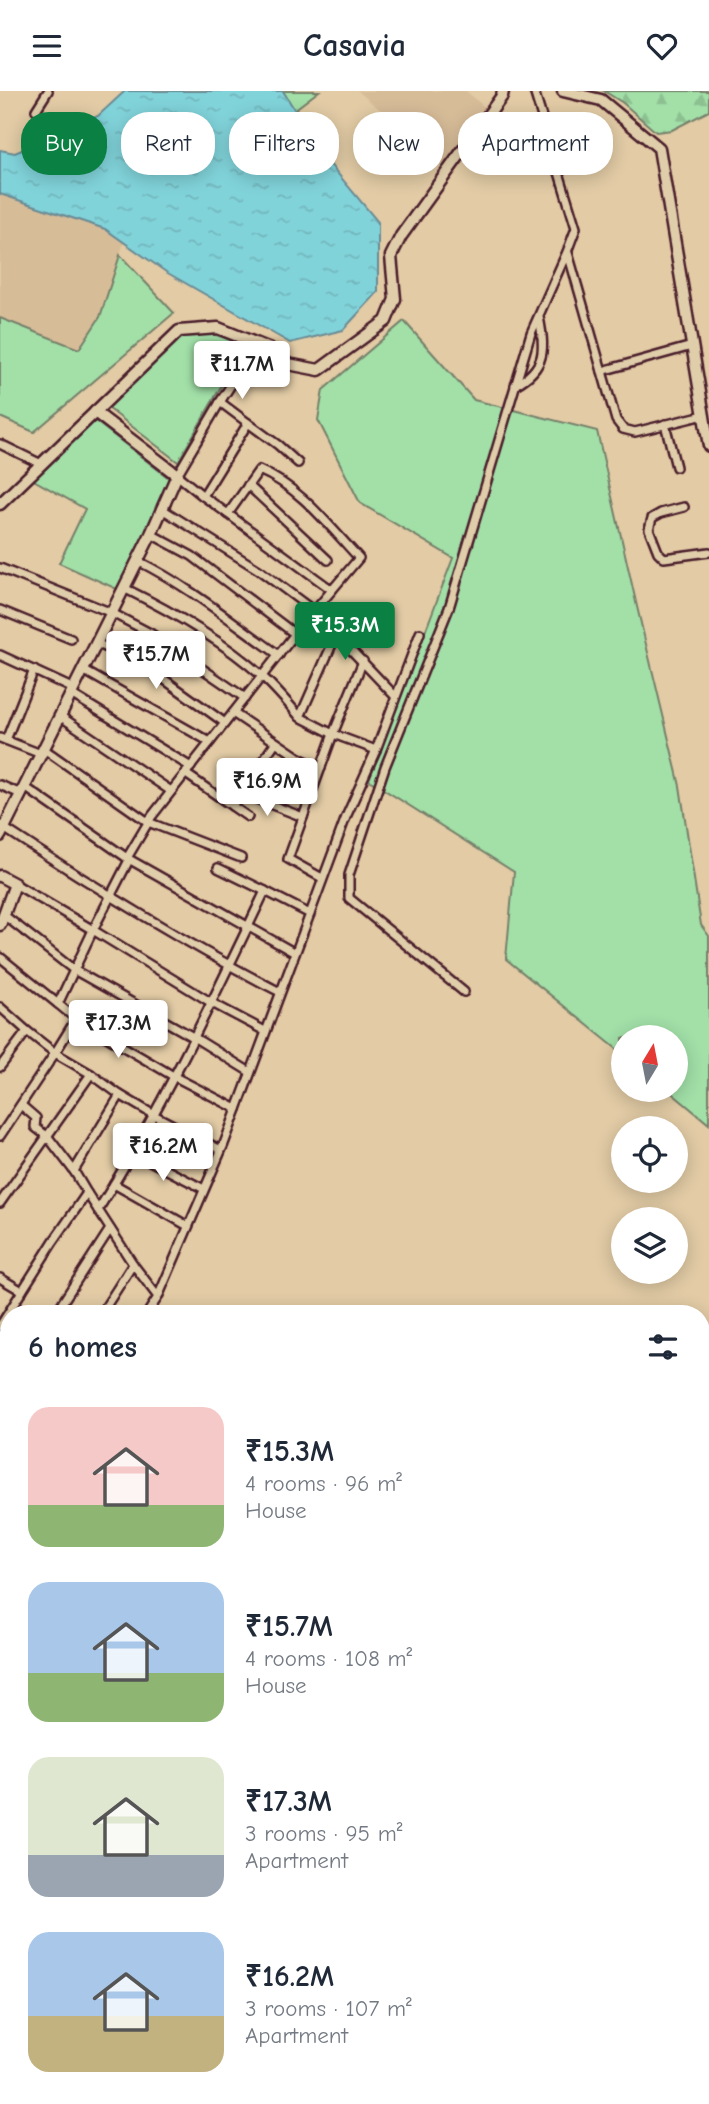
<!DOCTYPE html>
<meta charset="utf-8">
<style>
:root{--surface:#fff;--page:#f6f6f7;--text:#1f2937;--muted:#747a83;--accent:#0b8043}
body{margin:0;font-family:"Comic Neue",sans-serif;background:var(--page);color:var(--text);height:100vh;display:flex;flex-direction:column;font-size:26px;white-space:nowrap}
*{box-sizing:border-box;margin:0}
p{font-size:23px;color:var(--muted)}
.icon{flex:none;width:38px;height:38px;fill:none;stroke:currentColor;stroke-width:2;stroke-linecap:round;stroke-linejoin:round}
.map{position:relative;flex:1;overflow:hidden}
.side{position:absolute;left:0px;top:1214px;width:710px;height:800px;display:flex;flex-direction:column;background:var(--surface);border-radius:28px 28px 0 0;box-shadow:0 4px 18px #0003}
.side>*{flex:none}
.banner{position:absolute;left:21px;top:21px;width:668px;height:63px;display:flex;gap:14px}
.needle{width:46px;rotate:10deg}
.controls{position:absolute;left:611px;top:934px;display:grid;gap:14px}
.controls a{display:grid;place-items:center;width:77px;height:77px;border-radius:50%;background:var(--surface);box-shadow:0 4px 18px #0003;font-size:35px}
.price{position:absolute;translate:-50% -60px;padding:0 16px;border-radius:7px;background:#fff;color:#222;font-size:23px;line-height:46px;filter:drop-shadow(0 2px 4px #0008)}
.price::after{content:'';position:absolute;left:50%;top:42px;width:21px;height:16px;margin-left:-10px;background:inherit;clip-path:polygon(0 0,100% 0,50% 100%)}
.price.current{background:var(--accent);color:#fff}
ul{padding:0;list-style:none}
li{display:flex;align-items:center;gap:21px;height:175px;padding:0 28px}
li span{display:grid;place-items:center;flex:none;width:196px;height:140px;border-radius:21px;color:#555}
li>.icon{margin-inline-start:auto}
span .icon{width:84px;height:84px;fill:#fffc;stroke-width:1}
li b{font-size:30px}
h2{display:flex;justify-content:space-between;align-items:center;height:84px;padding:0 28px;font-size:30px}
.pill{padding:0 24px;border-radius:28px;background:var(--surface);box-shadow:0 4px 18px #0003;font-size:24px;line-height:63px}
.pill.current{background:var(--accent);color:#fff}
header{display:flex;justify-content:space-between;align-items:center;height:91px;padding:0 28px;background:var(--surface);font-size:32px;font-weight:700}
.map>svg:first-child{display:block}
.built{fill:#d7bc98}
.grass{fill:#a2e0a8;stroke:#76806a;stroke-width:2}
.forest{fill:url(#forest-firs);stroke:#76806a;stroke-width:2}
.water{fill:url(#water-ripples);stroke:#6b8b94;stroke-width:2}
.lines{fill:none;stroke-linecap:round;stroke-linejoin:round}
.stream{stroke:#6b8b94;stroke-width:2.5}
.street-casing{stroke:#4a1f2b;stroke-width:12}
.secondary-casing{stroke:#4a1f2b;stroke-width:15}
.street{stroke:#e0ceab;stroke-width:7}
.secondary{stroke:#e0ceab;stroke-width:10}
</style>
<header><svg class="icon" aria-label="menu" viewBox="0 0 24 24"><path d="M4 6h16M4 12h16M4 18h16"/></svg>Casavia<svg class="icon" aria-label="heart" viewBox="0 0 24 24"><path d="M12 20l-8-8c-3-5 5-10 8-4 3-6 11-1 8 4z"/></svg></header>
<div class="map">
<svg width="709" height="2013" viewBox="0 0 709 2013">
<defs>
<pattern id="forest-firs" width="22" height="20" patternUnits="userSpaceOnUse" patternTransform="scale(1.75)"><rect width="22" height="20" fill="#a2e0a8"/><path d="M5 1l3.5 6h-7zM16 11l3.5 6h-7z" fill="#8dc091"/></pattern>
<pattern id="water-ripples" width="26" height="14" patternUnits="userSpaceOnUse" patternTransform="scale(1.75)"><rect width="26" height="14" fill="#81d3da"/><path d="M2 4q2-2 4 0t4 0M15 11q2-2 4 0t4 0" fill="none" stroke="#71b5bb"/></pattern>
</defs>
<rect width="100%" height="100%" fill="#e2cba5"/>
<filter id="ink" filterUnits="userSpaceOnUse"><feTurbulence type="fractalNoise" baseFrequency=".0143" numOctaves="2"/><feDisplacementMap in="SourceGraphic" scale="14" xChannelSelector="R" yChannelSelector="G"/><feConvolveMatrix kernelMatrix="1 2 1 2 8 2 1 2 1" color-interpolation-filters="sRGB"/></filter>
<g filter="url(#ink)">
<g class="built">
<path d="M358,0h108l18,16 -40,57z"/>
<path d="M0,103l105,35 19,13 -24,75 -21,33 -79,-32z"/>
<path d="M9,1710v184l-9,-4v-164z"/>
</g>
<g class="grass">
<path d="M283,0h36l-25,19z"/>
<path d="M120,164l54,58 -140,119 -34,-15v-99l79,31 21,-32z"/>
<path d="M404,230l70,79 123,31 41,180 42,175 21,139 8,11v188l-41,-34h8v-52h-53v16l-117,-95 8,-87 -145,-92 84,-222 -93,-55 -42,-83 5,-30z"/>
<path d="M181,243l35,1 29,9 -67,118 -70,-54z"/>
<path d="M95,330l75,58 -51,111 -60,-27 26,-54 -53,-30z"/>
<path d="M702,1766l7,3v113l-7,-4z"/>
</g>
<path class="forest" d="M604,0h105v20l-37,19 -16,2 -33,-29z"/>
<path class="water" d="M125,0h158l40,65 55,66v70l-35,38 -53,13 -124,-71 -61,-43 -105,-35v-44l15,3 83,-37z"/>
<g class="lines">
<path class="stream" d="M0,1700l9,-8"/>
<defs>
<g id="street">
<path d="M36,19l12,-19"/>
<path d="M568,162l48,167 7,9 12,3 69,-17"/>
<path d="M602,280l90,-25"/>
<path d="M515,294c32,-17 30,-37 24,-68"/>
<path d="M220,311l28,21"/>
<path d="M665,333l11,43"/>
<path d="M0,353l41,20"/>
<path d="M248,394l80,75"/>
<path d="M203,405l-26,-21 43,-73 38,-59"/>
<path d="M684,416l-23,6 -9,5 -3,11 9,23 6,6 45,-6"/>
<path d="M162,418l97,61 55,41 81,85"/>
<path d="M228,423l104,76"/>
<path d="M151,443l41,22 103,78"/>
<path d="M138,470c52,26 94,61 141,94"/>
<path d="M0,477l112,45 38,20 95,65"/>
<path d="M124,497c49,24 98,52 139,89 13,12 25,26 37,40"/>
<path d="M0,519l71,29"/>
<path d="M337,542l-37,84 33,17 30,-73"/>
<path d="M97,552l61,32 67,48"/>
<path d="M0,564l74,34"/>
<path d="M83,579l127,72"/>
<path d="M71,603l120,73"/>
<path d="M233,622l68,46 20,9"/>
<path d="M60,625l111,75"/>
<path d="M0,647l41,16"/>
<path d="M6,649l28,-70"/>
<path d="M44,658l104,73 93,36"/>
<path d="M186,683l46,32 43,-63"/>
<path d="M0,694l21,9"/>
<path d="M25,696l102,71"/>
<path d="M241,702l62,24"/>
<path d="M232,715l16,11"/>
<path d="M4,737c90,59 180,115 276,164"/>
<path d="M218,777l47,23"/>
<path d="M322,787l-34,-19 45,-125 43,16"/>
<path d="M15,793l78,46 36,-70"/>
<path d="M5,825l69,54 121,68 55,34"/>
<path d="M295,862l-168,-95 25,-42 143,-182 64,-76c-30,-32 -59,-71 -100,-88l-31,44 -25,-18 45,-73 30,22 20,18"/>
<path d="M0,866l58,47"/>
<path d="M464,901l-115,-94v-23l36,-108 64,-159 82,-275 36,-81 9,-24 -42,-137"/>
<path d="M0,916l27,24 -27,36"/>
<path d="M76,928l99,58 62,32"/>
<path d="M120,1004l34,20 67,35"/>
<path d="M21,1014l15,13 -1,9 13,10 26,34"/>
<path d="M0,1045l55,-83 -28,-22"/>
<path d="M134,1062l70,36"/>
<path d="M114,1093l74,42"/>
<path d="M87,1102l46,71 25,33 -11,17"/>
<path d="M0,1112l91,-129 -36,-21 21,-34 -18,-15 35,-74 119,73 53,28"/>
<path d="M98,1119c64,-102 115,-210 167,-319l45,23 36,-97 30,-67 44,-117"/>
<path d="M0,1187l22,13"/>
<path d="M158,1206l66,-153 86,-230"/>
<path d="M55,1223l55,-85"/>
<path d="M101,1223l32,-50"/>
<path d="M0,1235l53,-84 34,-49 -13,-22 46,-76 -29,-21"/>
<path d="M0,1308l9,-13"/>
<path d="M0,1380l9,-13"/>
<path d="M0,1452l9,10"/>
<path d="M0,1504l9,9"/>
<path d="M0,1557l9,9"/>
<path d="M0,1580l9,-10"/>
<path d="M0,1616l9,9"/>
<path d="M702,1763l7,3"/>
<path d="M0,1942l9,-16"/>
<path d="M702,1950l7,-15"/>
<path d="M0,1995l9,5"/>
<path d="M20,2006l14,7"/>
<path d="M409,2006l15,7"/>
<path d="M63,2013l4,-7"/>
<path d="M126,2013l4,-7"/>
<path d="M193,2013l4,-7"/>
<path d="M550,2013l5,-7"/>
<path d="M670,2013l4,-7"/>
</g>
<g id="secondary">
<path d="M563,0l38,9 58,48 50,298"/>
<path d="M0,413l179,-173 39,-3 52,21 18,15 31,6 67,-49 9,-22 -4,-43 10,-20 101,-140 1,-5"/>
<path d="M0,745l151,-302 26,-59 -82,-63"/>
<path d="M0,785l15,8 -15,41"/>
<path d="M0,1403l9,10"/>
<path d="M0,1418l9,8"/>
<path d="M702,1499l7,-11"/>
<path d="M576,2006l7,7"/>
<path d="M591,2006l8,7"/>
<path d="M292,2013l7,-7"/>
</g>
</defs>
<use href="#street" class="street-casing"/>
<use href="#secondary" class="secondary-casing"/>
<use href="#street" class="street"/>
<use href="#secondary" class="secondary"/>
</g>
</g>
</svg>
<div class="controls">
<a><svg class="needle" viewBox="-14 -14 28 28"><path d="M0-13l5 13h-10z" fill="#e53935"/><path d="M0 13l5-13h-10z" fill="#747a83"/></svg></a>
<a><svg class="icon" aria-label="locate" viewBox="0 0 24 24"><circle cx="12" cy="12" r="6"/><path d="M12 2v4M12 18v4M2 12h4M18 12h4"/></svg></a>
<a><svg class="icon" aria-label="layers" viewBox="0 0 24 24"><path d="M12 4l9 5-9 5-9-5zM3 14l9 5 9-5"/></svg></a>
</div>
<b class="price" style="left:242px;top:310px">₹11.7M</b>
<b class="price current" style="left:345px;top:571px">₹15.3M</b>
<b class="price" style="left:156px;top:600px">₹15.7M</b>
<b class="price" style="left:267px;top:727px">₹16.9M</b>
<b class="price" style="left:118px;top:969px">₹17.3M</b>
<b class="price" style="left:163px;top:1092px">₹16.2M</b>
<div class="banner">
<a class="pill current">Buy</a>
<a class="pill">Rent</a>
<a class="pill">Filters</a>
<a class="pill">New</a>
<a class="pill">Apartment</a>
</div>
<section class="side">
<h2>6 homes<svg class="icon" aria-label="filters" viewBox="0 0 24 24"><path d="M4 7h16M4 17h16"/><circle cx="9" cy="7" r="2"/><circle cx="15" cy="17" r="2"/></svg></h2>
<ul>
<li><span style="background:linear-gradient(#f6c9c9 70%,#8fb573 0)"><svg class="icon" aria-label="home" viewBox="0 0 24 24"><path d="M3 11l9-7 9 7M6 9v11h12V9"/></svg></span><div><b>₹15.3M</b><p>4 rooms · 96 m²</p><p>House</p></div></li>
<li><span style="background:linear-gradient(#a9c7e8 65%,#8fb573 0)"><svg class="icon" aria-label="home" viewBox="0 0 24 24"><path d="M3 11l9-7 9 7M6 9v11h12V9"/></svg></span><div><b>₹15.7M</b><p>4 rooms · 108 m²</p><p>House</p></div></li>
<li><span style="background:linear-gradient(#dfe7d0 70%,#9aa5b1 0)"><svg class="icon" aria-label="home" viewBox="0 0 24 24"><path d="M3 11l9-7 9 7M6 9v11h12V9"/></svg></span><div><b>₹17.3M</b><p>3 rooms · 95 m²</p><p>Apartment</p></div></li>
<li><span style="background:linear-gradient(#a9c7e8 60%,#c2b280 0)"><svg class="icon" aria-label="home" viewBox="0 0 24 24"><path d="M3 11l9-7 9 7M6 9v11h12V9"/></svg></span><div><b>₹16.2M</b><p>3 rooms · 107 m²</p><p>Apartment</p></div></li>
</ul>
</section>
</div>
